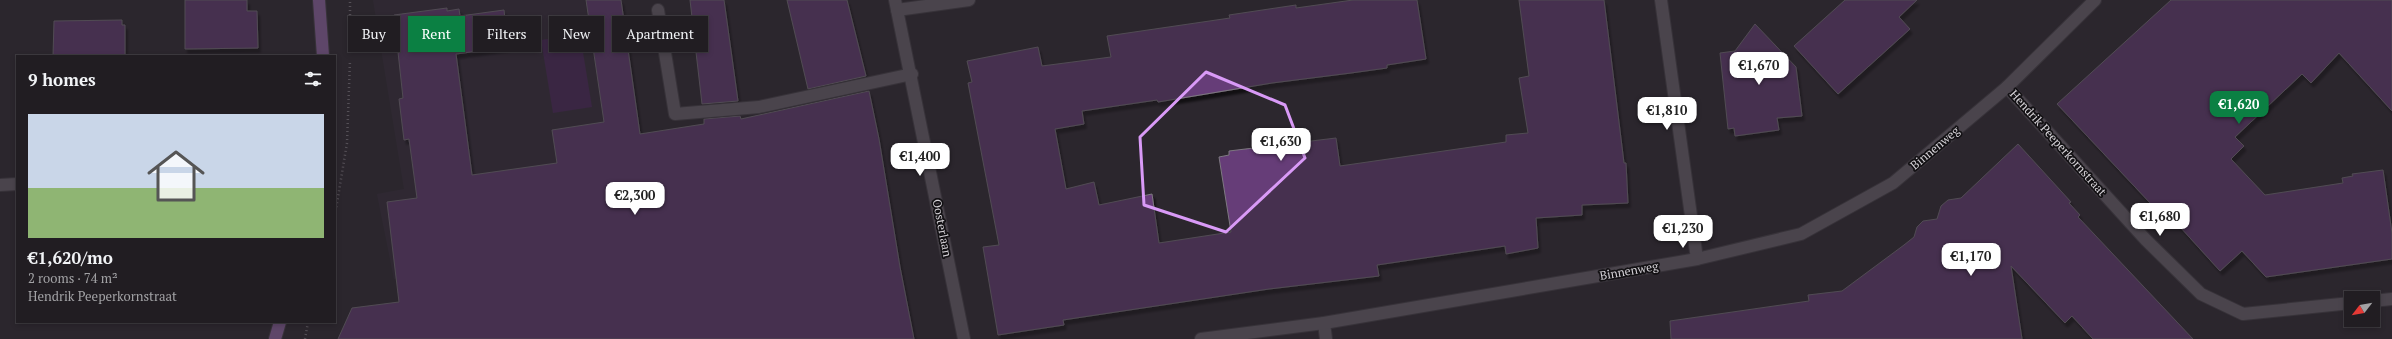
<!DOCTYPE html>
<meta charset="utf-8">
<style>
:root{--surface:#211d22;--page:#2d2a2f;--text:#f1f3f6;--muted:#a2a2a5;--line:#3e3b40;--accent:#0b8043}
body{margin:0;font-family:"PT Serif",serif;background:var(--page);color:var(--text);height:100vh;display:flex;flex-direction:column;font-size:15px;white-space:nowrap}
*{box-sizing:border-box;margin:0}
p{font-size:13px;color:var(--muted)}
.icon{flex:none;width:22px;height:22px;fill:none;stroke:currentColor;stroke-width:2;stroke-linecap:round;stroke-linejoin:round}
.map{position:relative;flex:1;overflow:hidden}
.sheet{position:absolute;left:16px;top:55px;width:320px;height:268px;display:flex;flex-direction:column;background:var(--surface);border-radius:0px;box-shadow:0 2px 6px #0003,0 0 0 1px var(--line)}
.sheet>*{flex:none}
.banner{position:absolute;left:348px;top:16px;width:380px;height:36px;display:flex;gap:8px}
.needle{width:26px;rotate:239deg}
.fabs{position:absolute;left:2344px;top:291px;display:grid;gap:8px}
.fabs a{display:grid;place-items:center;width:36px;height:36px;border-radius:0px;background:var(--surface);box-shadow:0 2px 6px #0003,0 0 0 1px var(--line);font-size:20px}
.price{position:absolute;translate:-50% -34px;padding:0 9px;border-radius:8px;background:#fff;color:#222;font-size:13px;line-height:26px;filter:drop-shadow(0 1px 2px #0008)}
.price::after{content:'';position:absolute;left:50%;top:24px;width:12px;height:9px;margin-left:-6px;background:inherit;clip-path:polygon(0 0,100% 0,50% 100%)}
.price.on{background:var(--accent);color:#fff}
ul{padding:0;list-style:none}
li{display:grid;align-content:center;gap:8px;height:212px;padding:0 12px}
li span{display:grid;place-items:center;height:124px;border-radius:0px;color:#555}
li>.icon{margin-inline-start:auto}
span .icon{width:72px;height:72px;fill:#fffc;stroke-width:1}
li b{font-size:17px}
h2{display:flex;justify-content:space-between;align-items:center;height:48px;padding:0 12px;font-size:17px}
.tag{padding:0 14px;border-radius:0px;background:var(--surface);box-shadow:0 2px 6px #0003,0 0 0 1px var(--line);font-size:14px;line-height:36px}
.tag.on{background:var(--accent);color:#fff}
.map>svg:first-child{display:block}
.built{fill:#342c39}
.green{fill:#4c265d}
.building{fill:#663d78;stroke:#7e7881;filter:url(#shadow)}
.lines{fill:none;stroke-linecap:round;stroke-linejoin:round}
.minor-casing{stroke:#464248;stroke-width:14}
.major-casing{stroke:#464248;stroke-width:14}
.path{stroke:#878389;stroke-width:2.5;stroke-dasharray:1 3;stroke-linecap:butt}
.minor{stroke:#6f6972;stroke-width:12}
.major{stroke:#9c6db2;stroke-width:12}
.marked{fill:none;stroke:#d99af7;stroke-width:3;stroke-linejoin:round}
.labels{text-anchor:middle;stroke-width:3.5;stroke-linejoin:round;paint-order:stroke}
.street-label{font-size:12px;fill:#d4d1d6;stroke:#131114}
</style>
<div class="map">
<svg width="2392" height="339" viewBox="0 0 2392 339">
<defs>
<filter id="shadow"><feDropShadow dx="2.5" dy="4.5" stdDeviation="1" flood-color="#0009"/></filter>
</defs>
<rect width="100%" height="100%" fill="#2c272e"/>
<path class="built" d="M373,0h212l19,125 -52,137 -158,17 -17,-85 27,-5z"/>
<path class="green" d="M580,34l12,73 -39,6 -12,-73z"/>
<g class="building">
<path d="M185,0h62v11h10l1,37 -73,1z"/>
<path d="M586,0h35l19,134 64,-10v-5l36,-3 1,3 128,-28 10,48 21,128 14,72h-576l14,-31 47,-6 -12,-100 30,-4 -8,-59 -5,1 -5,-41 4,-1 -9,-83 53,-7v3l12,-2 1,7 44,-6 4,37 -52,7 16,121 85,-12 -5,-33 52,-8z"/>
<path d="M690,0h34l14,101 -36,3z"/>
<path d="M787,0h60l19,76 -58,13z"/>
<path d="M1353,0h64l9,59 -39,6v3l-36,5 -79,10 -114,19 -1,-2 -75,11 2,13 -29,5 11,60 28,-7 5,23 53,-11 7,49 72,-11 -12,-75 10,-2v-4l107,-13 4,28 166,-24v-7l22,-2 -9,-55 10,-2 -10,-76h85l20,163h2l2,40 -46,2v10l-46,3 2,30 -32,6 -1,-8 -128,19 2,11 -110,13 -133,20 -73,11 1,5 -66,10 -15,-88 16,-2 -31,-162 4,-1 -5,-21 71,-14 4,19 69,-9 -4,-21 123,-18 -1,-3 67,-10v3z"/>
<path d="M1845,0h72l-18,17 11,12 -72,65 -44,-48z"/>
<path d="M2171,0h221v111l-53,-58 -28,30 -9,-9 -67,63 9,9 -13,13 34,36 78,-12 -1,-5 11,-2 -1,-2 31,-4 9,63v26l-126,18 -24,-26 -22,20 -49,-54 -4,4 -110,-117z"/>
<path d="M122,20v5h3v31h-72l1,-35z"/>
<path d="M1755,24l41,43 6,49 -25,2 2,12 -44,6 -1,-8 -6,1 -8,-76 15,-2z"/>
<path d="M2018,144l53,58 -2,1 11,12 -2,2 115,122h-100l-21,-23 -7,7 -54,-57 11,73h-351l-1,-18 139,-20 -1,-6 34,-4 62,-46 10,-8 3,-10 6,-6 14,-2 4,-13 7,-6 13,-2z"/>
</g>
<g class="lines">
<defs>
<g id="minor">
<path d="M895,0l69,339"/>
<path d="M1661,0l36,259"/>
<path d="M658,10l17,104 84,-7 153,-33"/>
<path d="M897,10l72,-10"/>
<path d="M2007,87l139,153 55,54 42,20 108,-11"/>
<path d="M0,185l17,-1"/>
<path d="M2373,301l19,-2"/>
<path d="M1324,323l2,16"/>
<path d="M1201,339l123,-16 373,-64 104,-25 92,-51 114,-96 88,-87"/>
</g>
<g id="major">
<path d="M319,0l4,56"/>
<path d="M275,339l5,-17"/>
</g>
</defs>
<use href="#minor" class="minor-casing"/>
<use href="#major" class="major-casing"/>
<g class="path">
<path d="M350,39v-39"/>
<path d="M335,215l12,-72 3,-83"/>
<path d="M305,339l3,-17"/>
</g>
<use href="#minor" class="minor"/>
<use href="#major" class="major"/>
</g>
<path d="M0 0H2392V339H0ZM1206,72l79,33 20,53 -79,74 -82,-27 -4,-68z" fill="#2c272e" fill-opacity=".55" fill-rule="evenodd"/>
<path class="marked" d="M1206,72l79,33 20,53 -79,74 -82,-27 -4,-68z"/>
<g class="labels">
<g class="street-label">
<text transform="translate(2058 143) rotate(48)" y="4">Hendrik Peeperkornstraat</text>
<text transform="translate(1935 148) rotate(-40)" y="4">Binnenweg</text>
<text transform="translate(942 228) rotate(79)" y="4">Oosterlaan</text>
<text transform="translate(1629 271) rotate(-10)" y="4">Binnenweg</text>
</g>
</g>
</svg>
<div class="fabs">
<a><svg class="needle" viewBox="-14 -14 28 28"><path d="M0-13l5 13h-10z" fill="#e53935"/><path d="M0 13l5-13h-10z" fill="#a2a2a5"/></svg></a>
</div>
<b class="price" style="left:1759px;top:86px">€1,670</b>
<b class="price on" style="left:2239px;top:125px">€1,620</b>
<b class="price" style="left:1667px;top:131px">€1,810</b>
<b class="price" style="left:1281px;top:162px">€1,630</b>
<b class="price" style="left:920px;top:177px">€1,400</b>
<b class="price" style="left:635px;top:216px">€2,300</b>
<b class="price" style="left:2160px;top:237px">€1,680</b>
<b class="price" style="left:1683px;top:249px">€1,230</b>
<b class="price" style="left:1971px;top:277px">€1,170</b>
<div class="banner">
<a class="tag">Buy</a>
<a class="tag on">Rent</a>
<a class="tag">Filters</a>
<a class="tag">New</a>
<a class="tag">Apartment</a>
</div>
<section class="sheet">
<h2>9 homes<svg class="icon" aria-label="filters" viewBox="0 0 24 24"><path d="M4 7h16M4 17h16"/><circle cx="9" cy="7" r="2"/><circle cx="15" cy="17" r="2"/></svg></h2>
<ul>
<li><span style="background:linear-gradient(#c9d6e8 60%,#8fb573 0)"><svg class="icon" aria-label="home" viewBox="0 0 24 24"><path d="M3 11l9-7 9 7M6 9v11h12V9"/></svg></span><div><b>€1,620/mo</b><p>2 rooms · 74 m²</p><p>Hendrik Peeperkornstraat</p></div></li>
</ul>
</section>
</div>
